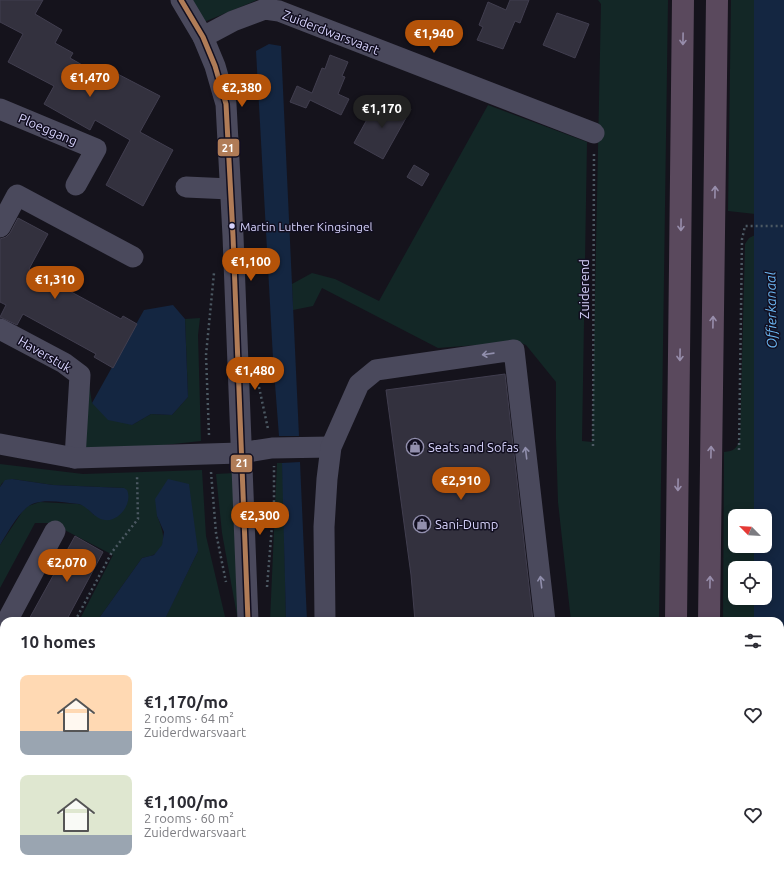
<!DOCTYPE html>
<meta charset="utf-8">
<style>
:root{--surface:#fff;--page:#f7f7f7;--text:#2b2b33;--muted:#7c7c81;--accent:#b45309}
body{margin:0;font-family:Ubuntu,sans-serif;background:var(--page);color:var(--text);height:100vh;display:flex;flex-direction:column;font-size:15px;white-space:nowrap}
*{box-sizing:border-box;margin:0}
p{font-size:13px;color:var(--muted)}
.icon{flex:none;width:22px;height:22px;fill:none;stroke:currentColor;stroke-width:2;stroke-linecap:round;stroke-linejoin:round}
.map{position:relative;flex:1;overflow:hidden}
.panel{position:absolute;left:0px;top:617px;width:784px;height:256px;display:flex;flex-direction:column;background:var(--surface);border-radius:12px 12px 0 0;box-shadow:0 2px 10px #0003}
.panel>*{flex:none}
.needle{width:26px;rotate:294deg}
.controls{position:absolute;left:728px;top:509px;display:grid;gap:8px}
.controls a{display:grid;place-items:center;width:44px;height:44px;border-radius:8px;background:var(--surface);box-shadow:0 2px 10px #0003;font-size:20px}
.price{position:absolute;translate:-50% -34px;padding:0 9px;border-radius:14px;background:var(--accent);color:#fff;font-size:13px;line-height:26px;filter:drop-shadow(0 1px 2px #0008)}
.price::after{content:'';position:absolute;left:50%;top:24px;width:12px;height:9px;margin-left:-6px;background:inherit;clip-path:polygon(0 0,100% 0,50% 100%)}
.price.active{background:#222;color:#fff}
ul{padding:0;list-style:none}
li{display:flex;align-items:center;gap:12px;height:100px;padding:0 20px}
li span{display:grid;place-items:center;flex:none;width:112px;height:80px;border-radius:8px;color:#555}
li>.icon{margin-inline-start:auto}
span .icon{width:48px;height:48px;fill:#fffc;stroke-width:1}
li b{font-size:17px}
h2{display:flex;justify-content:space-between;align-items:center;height:48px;padding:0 20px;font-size:17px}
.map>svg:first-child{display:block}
.green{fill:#132726}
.water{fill:#142641}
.building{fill:#33313e;stroke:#413e4f}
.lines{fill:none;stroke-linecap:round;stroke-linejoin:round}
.path{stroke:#4c5963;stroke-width:2.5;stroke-dasharray:2 3;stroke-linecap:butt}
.minor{stroke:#4a495c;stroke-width:21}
.highway{stroke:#5a495d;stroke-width:22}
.bus-1-casing{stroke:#120f20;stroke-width:8}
.bus-1{stroke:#b07c57;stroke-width:5}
.oneway{stroke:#988eac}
.oneway2{stroke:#908eac}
.bus-dot{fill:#d6d2fb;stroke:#120f20;stroke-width:1.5}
.labels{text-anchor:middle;stroke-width:3;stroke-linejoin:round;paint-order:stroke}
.bus-label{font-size:12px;fill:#d6d2fb;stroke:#120f20;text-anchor:start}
.street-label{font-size:13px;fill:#d6d2fb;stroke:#120f20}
.poi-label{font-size:13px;fill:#d6d2fb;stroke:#120f20;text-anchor:start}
.water-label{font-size:14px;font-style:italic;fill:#6ab5f1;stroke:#120f20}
.line-badge{stroke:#120f20;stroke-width:1.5}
.badge-label{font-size:11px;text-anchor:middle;font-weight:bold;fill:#fff}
</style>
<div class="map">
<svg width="784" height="873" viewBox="0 0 784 873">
<rect width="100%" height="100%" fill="#15131c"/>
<g class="green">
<path d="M193,0h64l-53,22z"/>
<path d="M598,0h70l-9,621h-88l-13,-119 -2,-63v-57l-30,-37 -8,-3 -80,6 -116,-60 -9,18 -20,4 -1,-26 20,-11 23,6 44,22 109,-196 99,37 -5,299 10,1 9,-438z"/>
<path d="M731,0h23l1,214 -27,-3z"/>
<path d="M755,235l-1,281h-19v30h19v22h-19v30h19v23h-31l1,-169c10,-1 12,-3 16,-12l5,-196 4,-6z"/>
<path d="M200,318l-2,17 3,106 -46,5 -74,2 7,-70 4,25 40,22 19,-11 21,1 16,-18 -3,-78z"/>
<path d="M277,463h5l1,16 3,142h-16z"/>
<path d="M0,464l83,10 119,-4 4,66 20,85 -62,-1 34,-69 -41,-35c5,12 12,29 -2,38 -3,2 -9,3 -13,4l-45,63h-18l34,-66 -62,-32h-16l-35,65v-43l22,-33 6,-6 12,-4 38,2 6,1 10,10 30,-27 -71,-3 -41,-6 -10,4 -2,4z"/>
<path d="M234,473l4,148 -16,-88 -6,-59z"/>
<path d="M594,869h62v4h-61z"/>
</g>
<g class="water">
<path d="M754,0h30v873h-30v-4h26v-248h-26v-23h11v-30h-11v-22h11v-30h-11z"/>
<path d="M269,44l12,2 18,390h-20l-6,-78 -17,-307z"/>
<path d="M173,305l12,14 3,78 -16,18 -21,-1 -19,11 -24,-5 -16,-17 52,-93z"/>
<path d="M300,462l7,159h-21l-4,-158z"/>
<path d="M12,479l41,6 71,3 3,2c6,13 -8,32 -22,30 -11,-1 -16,-13 -26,-16 -14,-1 -31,-5 -44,-1 -14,4 -27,29 -35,42v-58l5,-7z"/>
<path d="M168,479l21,5 9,67 -34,70h-67l45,-63 12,-3 8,-10 2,-13 -7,-16 -2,-17z"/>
</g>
<g class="building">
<path d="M0,0h43l-8,14 27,16 -7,13 18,10 -3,5 35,20 5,-8 50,26 -20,36 33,18 -30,56 -37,-21 24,-45 -35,-20 -5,10 -46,-26 10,-18 -46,-24 15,-28 -23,-12z"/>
<path d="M510,0h19l-9,23 -5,-2 -12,28 -26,-9 6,-13 -4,-2 9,-23 18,8z"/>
<path d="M557,13l32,11 -14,34 -32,-13z"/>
<path d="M330,55l18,7 -6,14 3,1 -7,17 11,5 -8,16 -31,-15 -4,8 -16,-6 7,-16 15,7 10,-25 3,1z"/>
<path d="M398,101l13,8 -28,50 -29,-16 21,-38 16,9z"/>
<path d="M414,165l15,9 -7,12 -15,-9z"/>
<path d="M18,218l30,16 -19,35 92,50 2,-3 14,8 -24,44 -19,-11 2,-3 -73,-40 -6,11 -17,-8 6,-12 -6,-3v-63l6,-2 4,-4z"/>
<path d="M505,374l28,247h-118l-4,-46 -25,-185z"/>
<path d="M75,536l28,16 -37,69h-38z"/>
</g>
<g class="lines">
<g class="path">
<path d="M259,387l9,42"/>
<path d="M209,435l-3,-80 8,-82"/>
<path d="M593,446l1,-295"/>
<path d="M739,450l3,-211 3,-13h39"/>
<path d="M211,472l5,61 10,49"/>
<path d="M267,587l7,-86v-35"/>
<path d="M75,621l37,-69 26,-33 -1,-44"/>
<path d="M0,713l4,2"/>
<path d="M196,869v4"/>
</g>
<g class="minor">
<path d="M181,0l22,37 12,29 11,38 7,132 15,385"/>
<path d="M203,37l30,-16 32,-12 14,2 315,122"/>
<path d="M0,109l96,40 -20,36"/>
<path d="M186,187l44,2"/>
<path d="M0,227l17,-32 116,62"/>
<path d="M0,329l64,34 16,12 -5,83"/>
<path d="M0,444l75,14 165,-5 32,-5 59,-1"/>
<path d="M7,621l48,-90"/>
<path d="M325,621l-1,-94 3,-48 4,-32 28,-63 17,-14 138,-20 31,271"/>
<path d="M0,836l4,2"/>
<path d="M61,869l7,4"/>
<path d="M259,869v4"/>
<path d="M338,869v4"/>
<path d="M567,869l1,4"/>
<path d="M9,873l2,-4"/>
</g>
<g class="highway">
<path d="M676,621l7,-621"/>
<path d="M709,621l8,-621"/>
<path d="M706,869v4"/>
<path d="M674,873v-4"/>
</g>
<defs>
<path id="bus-1" d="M181,0l22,37 12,29 11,38 7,132 15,385"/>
</defs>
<use href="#bus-1" class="bus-1-casing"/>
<use href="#bus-1" class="bus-1"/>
</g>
<defs><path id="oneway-shaft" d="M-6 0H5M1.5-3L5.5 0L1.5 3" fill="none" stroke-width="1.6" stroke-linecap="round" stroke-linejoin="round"/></defs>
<g class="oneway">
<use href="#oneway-shaft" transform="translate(683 39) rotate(91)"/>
<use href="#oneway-shaft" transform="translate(715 192) rotate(-89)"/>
<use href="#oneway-shaft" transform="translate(681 225) rotate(91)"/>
<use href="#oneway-shaft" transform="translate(713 322) rotate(-89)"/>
<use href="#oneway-shaft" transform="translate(680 355) rotate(91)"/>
<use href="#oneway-shaft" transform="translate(711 452) rotate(-89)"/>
<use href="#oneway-shaft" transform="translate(678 485) rotate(91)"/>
<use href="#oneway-shaft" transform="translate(710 582) rotate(-89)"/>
</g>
<g class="oneway2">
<use href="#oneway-shaft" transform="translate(488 354) rotate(172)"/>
<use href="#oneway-shaft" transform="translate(526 453) rotate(-97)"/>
<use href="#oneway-shaft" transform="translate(541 582) rotate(-97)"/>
</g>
<defs>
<symbol id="shop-ring" viewBox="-11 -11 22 22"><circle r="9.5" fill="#120f20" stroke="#928fad" stroke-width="1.5"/><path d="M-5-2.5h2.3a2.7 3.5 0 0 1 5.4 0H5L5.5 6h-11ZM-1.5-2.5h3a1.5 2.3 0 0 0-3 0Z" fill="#928fad"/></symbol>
</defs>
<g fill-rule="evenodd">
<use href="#shop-ring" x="405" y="437" width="20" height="20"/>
<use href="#shop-ring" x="412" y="514" width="20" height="20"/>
</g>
<circle class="bus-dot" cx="232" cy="226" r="3.5"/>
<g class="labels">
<g class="bus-label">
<text x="240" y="231">Martin Luther Kingsingel</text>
</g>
<g class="street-label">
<text transform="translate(331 32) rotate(21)" y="5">Zuiderdwarsvaart</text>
<text transform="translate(48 129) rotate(23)" y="5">Ploeggang</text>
<text transform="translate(584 289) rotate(-90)" y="5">Zuiderend</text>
<text transform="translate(45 354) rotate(30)" y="5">Haverstuk</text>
</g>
<g class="poi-label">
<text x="428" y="452">Seats and Sofas</text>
<text x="435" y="529">Sani-Dump</text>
</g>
<g class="water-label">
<text transform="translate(771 310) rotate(-91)" y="5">Offierkanaal</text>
</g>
</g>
<g class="line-badge">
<rect x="217" y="138" width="23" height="19" rx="4" fill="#b07c57"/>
<rect x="230" y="454" width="23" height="19" rx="4" fill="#b07c57"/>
</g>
<g class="badge-label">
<text x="228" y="152">21</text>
<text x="242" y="467">21</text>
</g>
</svg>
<div class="controls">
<a><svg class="needle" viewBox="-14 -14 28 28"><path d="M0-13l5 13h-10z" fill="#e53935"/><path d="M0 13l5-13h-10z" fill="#7c7c81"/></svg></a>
<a><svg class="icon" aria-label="locate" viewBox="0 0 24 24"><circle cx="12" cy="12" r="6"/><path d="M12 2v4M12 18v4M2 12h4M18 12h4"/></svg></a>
</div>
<b class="price" style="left:434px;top:54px">€1,940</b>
<b class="price" style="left:90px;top:98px">€1,470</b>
<b class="price" style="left:242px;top:108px">€2,380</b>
<b class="price active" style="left:382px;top:129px">€1,170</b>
<b class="price" style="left:251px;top:282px">€1,100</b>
<b class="price" style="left:55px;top:300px">€1,310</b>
<b class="price" style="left:255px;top:391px">€1,480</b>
<b class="price" style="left:461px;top:501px">€2,910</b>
<b class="price" style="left:260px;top:536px">€2,300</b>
<b class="price" style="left:67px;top:583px">€2,070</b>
<section class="panel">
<h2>10 homes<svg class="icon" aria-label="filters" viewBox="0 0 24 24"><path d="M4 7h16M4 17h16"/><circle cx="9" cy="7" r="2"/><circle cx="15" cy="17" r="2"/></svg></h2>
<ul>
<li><span style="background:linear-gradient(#ffd9b3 70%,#9aa5b1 0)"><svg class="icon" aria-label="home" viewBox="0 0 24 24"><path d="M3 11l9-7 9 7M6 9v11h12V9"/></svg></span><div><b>€1,170/mo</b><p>2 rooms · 64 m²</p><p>Zuiderdwarsvaart</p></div><svg class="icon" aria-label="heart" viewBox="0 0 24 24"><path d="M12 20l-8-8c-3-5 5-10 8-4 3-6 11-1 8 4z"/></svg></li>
<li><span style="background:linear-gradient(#dfe7d0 75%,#9aa5b1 0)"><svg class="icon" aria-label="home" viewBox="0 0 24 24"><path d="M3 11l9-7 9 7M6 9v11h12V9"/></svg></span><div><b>€1,100/mo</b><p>2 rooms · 60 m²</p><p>Zuiderdwarsvaart</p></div><svg class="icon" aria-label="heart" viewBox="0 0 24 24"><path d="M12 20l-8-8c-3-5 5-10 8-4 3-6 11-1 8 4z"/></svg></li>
</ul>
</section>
</div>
